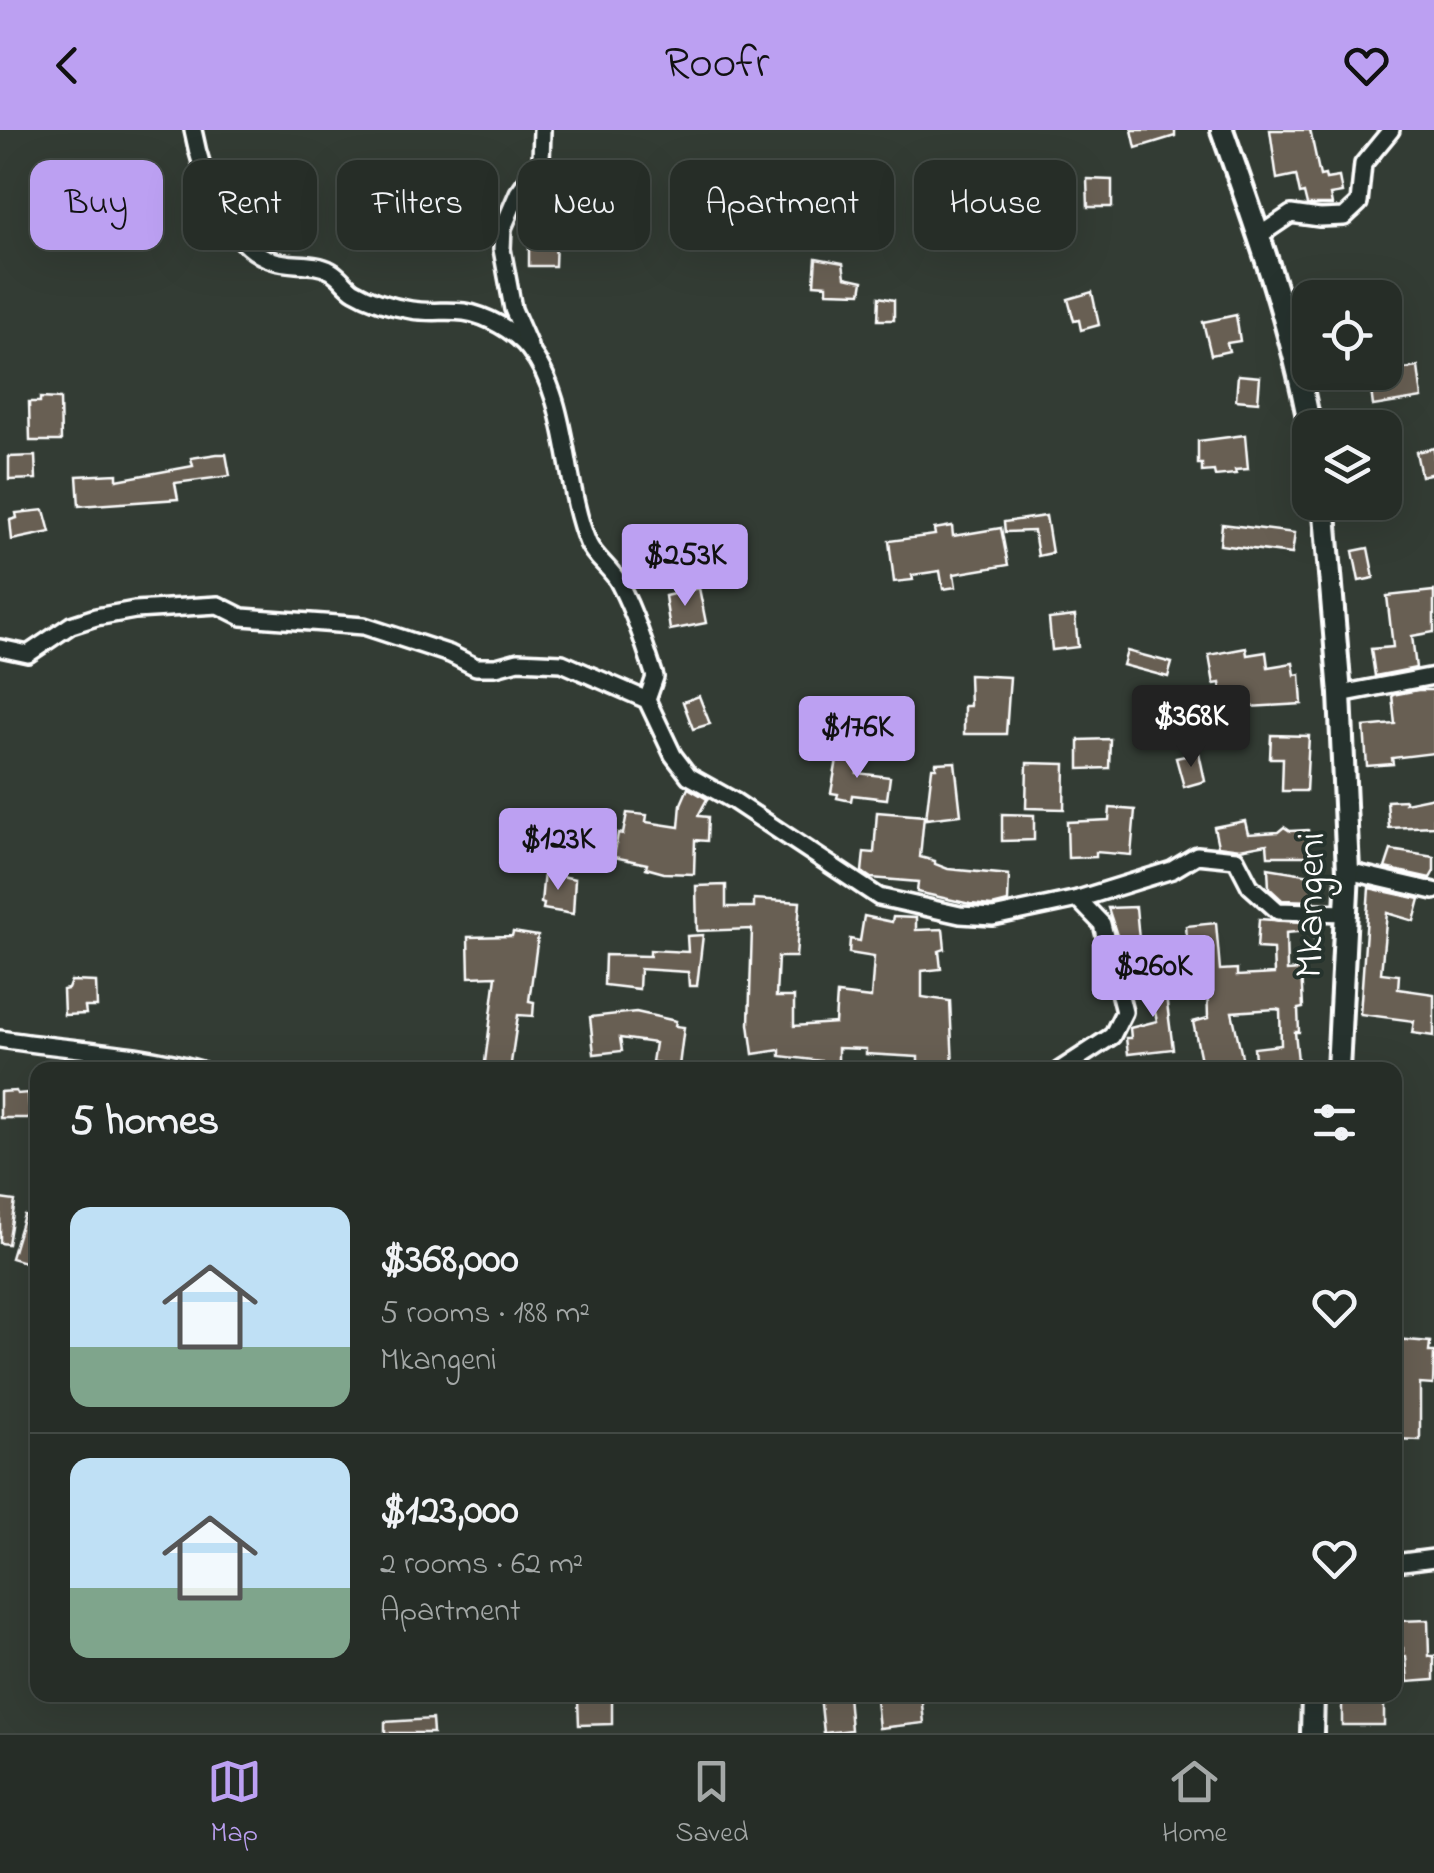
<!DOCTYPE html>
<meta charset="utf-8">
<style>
:root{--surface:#262d27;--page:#323933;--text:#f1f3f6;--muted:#a4a8a7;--line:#424944;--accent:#bca0f2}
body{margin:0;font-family:"Indie Flower",sans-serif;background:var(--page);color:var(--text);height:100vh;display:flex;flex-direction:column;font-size:38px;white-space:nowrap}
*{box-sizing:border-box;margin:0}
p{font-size:32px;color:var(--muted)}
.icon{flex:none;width:55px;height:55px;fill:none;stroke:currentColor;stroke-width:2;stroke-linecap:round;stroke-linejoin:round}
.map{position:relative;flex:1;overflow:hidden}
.panel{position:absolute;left:30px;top:932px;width:1372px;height:640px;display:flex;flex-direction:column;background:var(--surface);border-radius:20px;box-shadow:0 10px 40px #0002,0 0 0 2px var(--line)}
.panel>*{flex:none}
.banner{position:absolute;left:30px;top:30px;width:1375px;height:90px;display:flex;gap:20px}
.controls{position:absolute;left:1292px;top:150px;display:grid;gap:20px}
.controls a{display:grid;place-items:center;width:110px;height:110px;border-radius:20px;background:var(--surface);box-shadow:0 10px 40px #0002,0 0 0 2px var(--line);font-size:50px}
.price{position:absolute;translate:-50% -85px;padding:0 22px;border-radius:10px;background:var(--accent);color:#111;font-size:32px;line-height:65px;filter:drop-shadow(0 2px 5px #0008)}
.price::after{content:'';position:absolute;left:50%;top:60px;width:30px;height:22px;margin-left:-15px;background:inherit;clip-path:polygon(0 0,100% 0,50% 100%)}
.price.on{background:#222;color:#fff}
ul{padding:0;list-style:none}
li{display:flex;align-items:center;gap:30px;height:250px;padding:0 40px}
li+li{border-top:2px solid var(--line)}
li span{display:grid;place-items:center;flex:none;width:280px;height:200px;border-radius:20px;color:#555}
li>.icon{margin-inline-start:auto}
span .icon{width:120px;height:120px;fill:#fffc;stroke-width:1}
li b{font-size:42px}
h2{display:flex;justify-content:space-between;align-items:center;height:120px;padding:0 40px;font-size:42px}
.pill{padding:0 35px;border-radius:20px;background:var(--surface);box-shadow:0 10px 40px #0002,0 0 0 2px var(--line);font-size:35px;line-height:90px}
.pill.on{background:var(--accent);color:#111}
header{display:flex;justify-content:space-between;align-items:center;height:130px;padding:0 40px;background:var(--accent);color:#111;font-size:45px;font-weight:600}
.tabs{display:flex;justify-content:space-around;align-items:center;height:140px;border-top:2px solid var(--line);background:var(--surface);font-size:28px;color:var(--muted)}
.tabs a{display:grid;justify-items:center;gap:5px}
.tabs .on{color:var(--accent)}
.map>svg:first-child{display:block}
.building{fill:#685e52;stroke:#fff;stroke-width:2.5}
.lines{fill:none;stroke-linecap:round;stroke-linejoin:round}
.minor-casing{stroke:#fff;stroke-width:22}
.tertiary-casing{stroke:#fff;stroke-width:28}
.minor{stroke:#26332d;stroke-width:15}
.tertiary{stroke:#26332d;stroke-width:20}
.labels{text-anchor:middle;stroke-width:8;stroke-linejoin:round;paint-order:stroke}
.street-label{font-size:40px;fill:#fff;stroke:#26332d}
</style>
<header><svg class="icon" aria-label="back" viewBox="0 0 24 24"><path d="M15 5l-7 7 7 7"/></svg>Roofr<svg class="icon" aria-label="heart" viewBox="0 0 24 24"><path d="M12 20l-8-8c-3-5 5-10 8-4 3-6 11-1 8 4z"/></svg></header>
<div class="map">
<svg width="1434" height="1603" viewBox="0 0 1434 1603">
<rect width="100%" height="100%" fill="#333c34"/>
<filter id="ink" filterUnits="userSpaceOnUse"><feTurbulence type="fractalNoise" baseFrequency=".01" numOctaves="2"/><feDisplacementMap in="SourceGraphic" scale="20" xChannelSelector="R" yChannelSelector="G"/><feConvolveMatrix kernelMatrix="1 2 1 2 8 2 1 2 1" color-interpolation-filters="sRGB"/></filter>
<g filter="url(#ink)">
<g class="building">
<path d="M1132,0h43v6l-39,12z"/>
<path d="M1270,0h40l10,46 5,-1 1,4 13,-2 3,16 -12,2 2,10h-25l-3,-12 -4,1 -4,-19 -19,4z"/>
<path d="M1087,49l25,1v27h-24z"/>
<path d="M529,108l27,1 -1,27h-26z"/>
<path d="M816,128l27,5 2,14 18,4 -2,12 -34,-1v-7l-13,-1z"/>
<path d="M1092,162l7,33 -18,5 -2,-10 -5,1 -6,-22z"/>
<path d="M879,167l15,3v20h-16z"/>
<path d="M1236,185l4,26 -13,2 2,8 -18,4 -8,-33z"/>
<path d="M1418,237l4,31 -49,8 -4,-32z"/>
<path d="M1238,245l22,2 -2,25 -22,-2z"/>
<path d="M40,268l20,1 1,42h-31l-1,-39h11z"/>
<path d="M1245,305l3,34 -13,1 1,4 -21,2 -1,-5 -12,1v-8h-4v-23z"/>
<path d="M1434,318v25l-13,3 -5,-24z"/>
<path d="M217,324h9l4,22 -55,7 3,16 -99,7 -2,-30 40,-2v6l76,-14 -2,-8z"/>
<path d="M35,326l1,23 -27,1v-23z"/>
<path d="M44,380l6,22 -38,8 -2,-20 7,-2 -1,-5z"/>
<path d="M1046,386l6,37 -14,3 -4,-25 -29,1 -1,-10z"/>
<path d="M1222,394l73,9 -3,21 -72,-9z"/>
<path d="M952,396l1,10 48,-8 7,37 -54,9 2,13 -13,2 -3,-18 -28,4 1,5 -19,2 -5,-41 46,-6 -1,-6z"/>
<path d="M1368,418l6,30 -15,3 -6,-30z"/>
<path d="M699,458l7,35 -36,7 -5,-34z"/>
<path d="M1434,461v41l-22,4 4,32 -41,8 -4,-27 22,-2 -6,-51z"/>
<path d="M1075,486l3,31 -26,3 -3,-31z"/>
<path d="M1246,518l1,7 19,-3 2,15 25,-4 2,12 5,-1 2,30 -54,3 -24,6 -4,-30 -6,1 -5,-29z"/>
<path d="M1127,521l45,12 -4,14 -45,-12z"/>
<path d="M969,545l41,2 -4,57h-42v-28h6z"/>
<path d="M1418,560h16v63l-42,5 1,6 -26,2 -3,-39 31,-3 -3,-29z"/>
<path d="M699,566l11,28 -17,5 -10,-27z"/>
<path d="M1271,605l38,1 -3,55h-24l1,-33h-13z"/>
<path d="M1110,609l-1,29 -30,1v-29z"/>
<path d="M1199,623l6,28 -21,6 -8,-29z"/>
<path d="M838,624l21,3 -2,16 33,4 -3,22 -35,-4 -1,6 -14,-3 1,-4 -7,-1z"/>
<path d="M955,632l6,53 -35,4 6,-51h4v-5z"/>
<path d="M1027,633l38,1 -1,45 -38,-1z"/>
<path d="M688,658l19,11 -9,17 10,1 -1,24 -12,-1 -1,34 -30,-1 -18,-5 1,-4 -33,-7 4,-24 5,1 4,-21 20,2 -1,7 33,5 2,-23z"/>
<path d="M1434,667v29l-45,2 -2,-27 18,-1v3z"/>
<path d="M1110,678l25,2 -4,45 -35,-3v5l-28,1 -1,-36 42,-2z"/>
<path d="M877,682l47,4 -4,41 15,4v3l13,5 61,6 -1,27 -16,4 -22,-2 -53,-12 1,-10 -47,-4 -9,-6 2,-20 10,1z"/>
<path d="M1002,684l32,1v25l-32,1z"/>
<path d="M1245,691l3,13 30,-2 6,-5 6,4 18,-1 2,26h-42l-1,-12 -27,5 -22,-3 -4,-19z"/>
<path d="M1391,720l43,7v14l-4,7 -45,-10z"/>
<path d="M1268,738l43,7 2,26 -31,-1 -13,-12z"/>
<path d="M544,742l31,7 -2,35 -30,-5 1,-5 -3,-1z"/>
<path d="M726,755v22h28v-8l46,3 -4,55h-18l-2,40h18v29l41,-3 2,-29 34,4 3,-41 -25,-4 1,-14 10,2 4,-25 28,6 1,-5 23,1v12l27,-1 2,20 -6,2 2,18 -19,2v26l28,4 3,66 -4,3h-31v-13l-52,-3v-5l-28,-1v22h-16v-9l-42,-5v-6l-27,4 -4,-30 3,-95 -55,2 -1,-45z"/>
<path d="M1369,758l51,11 -6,22 -27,-8 -6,60 18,2 -1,14 36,5v42l-22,-3 2,-12 -54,-7z"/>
<path d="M1136,777l4,43 -18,1 -14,-43z"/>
<path d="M1259,789l59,4v8h-4l1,9 -8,-9 -21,2 1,38 14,-1 2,38 -5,1 1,23h-4l4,38h-43l-2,-22 27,-3 -1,-35 -4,-1 -44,3 11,49 -40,9 -10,-48 15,-4 -1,-35 -20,7 -5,-23 7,-3 -3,-38 30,-3 4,47 17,-1v7l37,-2 -1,-25 -16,-1z"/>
<path d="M513,802l25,4 -9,65 5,1 -1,14 -15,-1 -8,55h-26l12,-94 -27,1 -1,-40 44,-1z"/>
<path d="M703,805l-6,51h-8l-1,-14 -48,-3 -1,20 -35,-4 1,-30 45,1v-6l38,2 -1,-16z"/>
<path d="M1162,836l11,83 -45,5 -2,-16h5l-1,-10 27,-7 -11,-51z"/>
<path d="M71,851l25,1 1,25h-12l1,7 -22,1 -1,-25 5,-1z"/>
<path d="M636,882l40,9 -1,5 9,1 -5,39 -27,-4 3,-19 -35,-5 2,13 -28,3 -4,-37z"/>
<path d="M16,961l1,3 11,-1 2,25h-30v-26z"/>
<path d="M0,1069l15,2 -7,43 -8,-1z"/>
<path d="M24,1085l14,3v48l-27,-8z"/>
<path d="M1395,1209l35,3 -1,10h5l-1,33 -13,-1v56l-25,-1z"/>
<path d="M1428,1490l1,36h5v24l-26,2 -2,-25h-3v-9l-3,-1 -1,-26z"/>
<path d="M820,1565h28l3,35 -27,3z"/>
<path d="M921,1565l3,28 -45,5 -3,-28z"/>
<rect x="1342" y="1565" width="42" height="30"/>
<path d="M612,1569v25l-33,1 -1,-25z"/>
<path d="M432,1589l1,14h-48v-11z"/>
</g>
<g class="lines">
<defs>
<g id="minor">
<path d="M193,0c8,43 33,116 79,130 19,7 41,1 59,11 9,5 15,15 23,20 17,10 38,16 57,19 18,3 36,0 53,2 22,3 51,19 65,37 41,51 34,134 59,194 7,16 25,26 32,42 15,29 25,61 35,92l-8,23"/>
<path d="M1260,105l31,-21 29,4 24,-1 15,-14 4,-39 28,-34"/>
<path d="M529,216l-16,-37 -11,-60 1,-21 15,-35 23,-32 1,-31"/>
<path d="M0,518l28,6 43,-29 25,-8 39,-7 83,-5 24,12 122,9 86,28 26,13h20l22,-6 44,2 85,37 26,55 16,21 45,25 145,96 81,18 33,2 85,-18 94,-29 25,-15 39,4 14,27 28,25 67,2"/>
<path d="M1340,564l94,-18"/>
<path d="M1348,741l86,20"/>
<path d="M0,909c69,11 133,12 201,31"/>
<path d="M1060,940l52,-34 12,-24 -22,-88 -24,-25"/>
<path d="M1395,1433l39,-5"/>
</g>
<g id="tertiary">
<path d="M1222,0c35,98 69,195 88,298"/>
<path d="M1324,372l16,192 8,177 -10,199"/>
<path d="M1312,1603l1,-38"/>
</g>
</defs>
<use href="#minor" class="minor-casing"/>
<use href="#tertiary" class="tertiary-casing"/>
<use href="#minor" class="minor"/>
<use href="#tertiary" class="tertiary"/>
</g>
</g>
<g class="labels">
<g class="street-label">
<text transform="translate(1308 775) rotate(-89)" y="14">Mkangeni</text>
</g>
</g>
</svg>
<div class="controls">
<a><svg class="icon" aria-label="locate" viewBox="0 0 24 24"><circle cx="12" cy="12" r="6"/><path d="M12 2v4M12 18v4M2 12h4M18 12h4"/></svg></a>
<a><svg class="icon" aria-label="layers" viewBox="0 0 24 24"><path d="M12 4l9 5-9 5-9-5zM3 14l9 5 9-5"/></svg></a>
</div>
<b class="price" style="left:685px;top:479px">$253K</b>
<b class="price on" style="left:1191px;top:640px">$368K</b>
<b class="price" style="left:857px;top:651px">$176K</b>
<b class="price" style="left:558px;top:763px">$123K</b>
<b class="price" style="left:1153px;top:890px">$260K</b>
<div class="banner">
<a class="pill on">Buy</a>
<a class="pill">Rent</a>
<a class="pill">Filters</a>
<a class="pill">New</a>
<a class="pill">Apartment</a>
<a class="pill">House</a>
</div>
<section class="panel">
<h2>5 homes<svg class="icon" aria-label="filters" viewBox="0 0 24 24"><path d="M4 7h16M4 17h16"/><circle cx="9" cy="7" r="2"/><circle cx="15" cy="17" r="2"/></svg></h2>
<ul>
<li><span style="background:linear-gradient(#bfe0f5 70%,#7fa58c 0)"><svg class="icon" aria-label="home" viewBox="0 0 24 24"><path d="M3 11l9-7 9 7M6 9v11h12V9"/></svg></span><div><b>$368,000</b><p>5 rooms · 188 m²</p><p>Mkangeni</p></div><svg class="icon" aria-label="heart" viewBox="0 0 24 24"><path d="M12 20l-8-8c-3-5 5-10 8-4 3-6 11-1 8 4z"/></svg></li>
<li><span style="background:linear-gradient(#bfe0f5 65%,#7fa58c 0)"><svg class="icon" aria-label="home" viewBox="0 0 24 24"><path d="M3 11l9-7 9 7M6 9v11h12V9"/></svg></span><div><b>$123,000</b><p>2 rooms · 62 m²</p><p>Apartment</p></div><svg class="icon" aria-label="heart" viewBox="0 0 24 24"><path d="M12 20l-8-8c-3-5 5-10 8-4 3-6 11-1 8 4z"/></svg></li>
</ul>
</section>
</div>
<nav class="tabs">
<a class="on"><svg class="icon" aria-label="map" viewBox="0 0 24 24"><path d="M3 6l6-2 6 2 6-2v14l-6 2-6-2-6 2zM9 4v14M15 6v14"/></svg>Map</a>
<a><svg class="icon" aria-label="saved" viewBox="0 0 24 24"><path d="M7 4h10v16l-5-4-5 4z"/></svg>Saved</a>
<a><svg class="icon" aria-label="home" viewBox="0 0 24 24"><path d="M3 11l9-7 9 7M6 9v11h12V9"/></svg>Home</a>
</nav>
